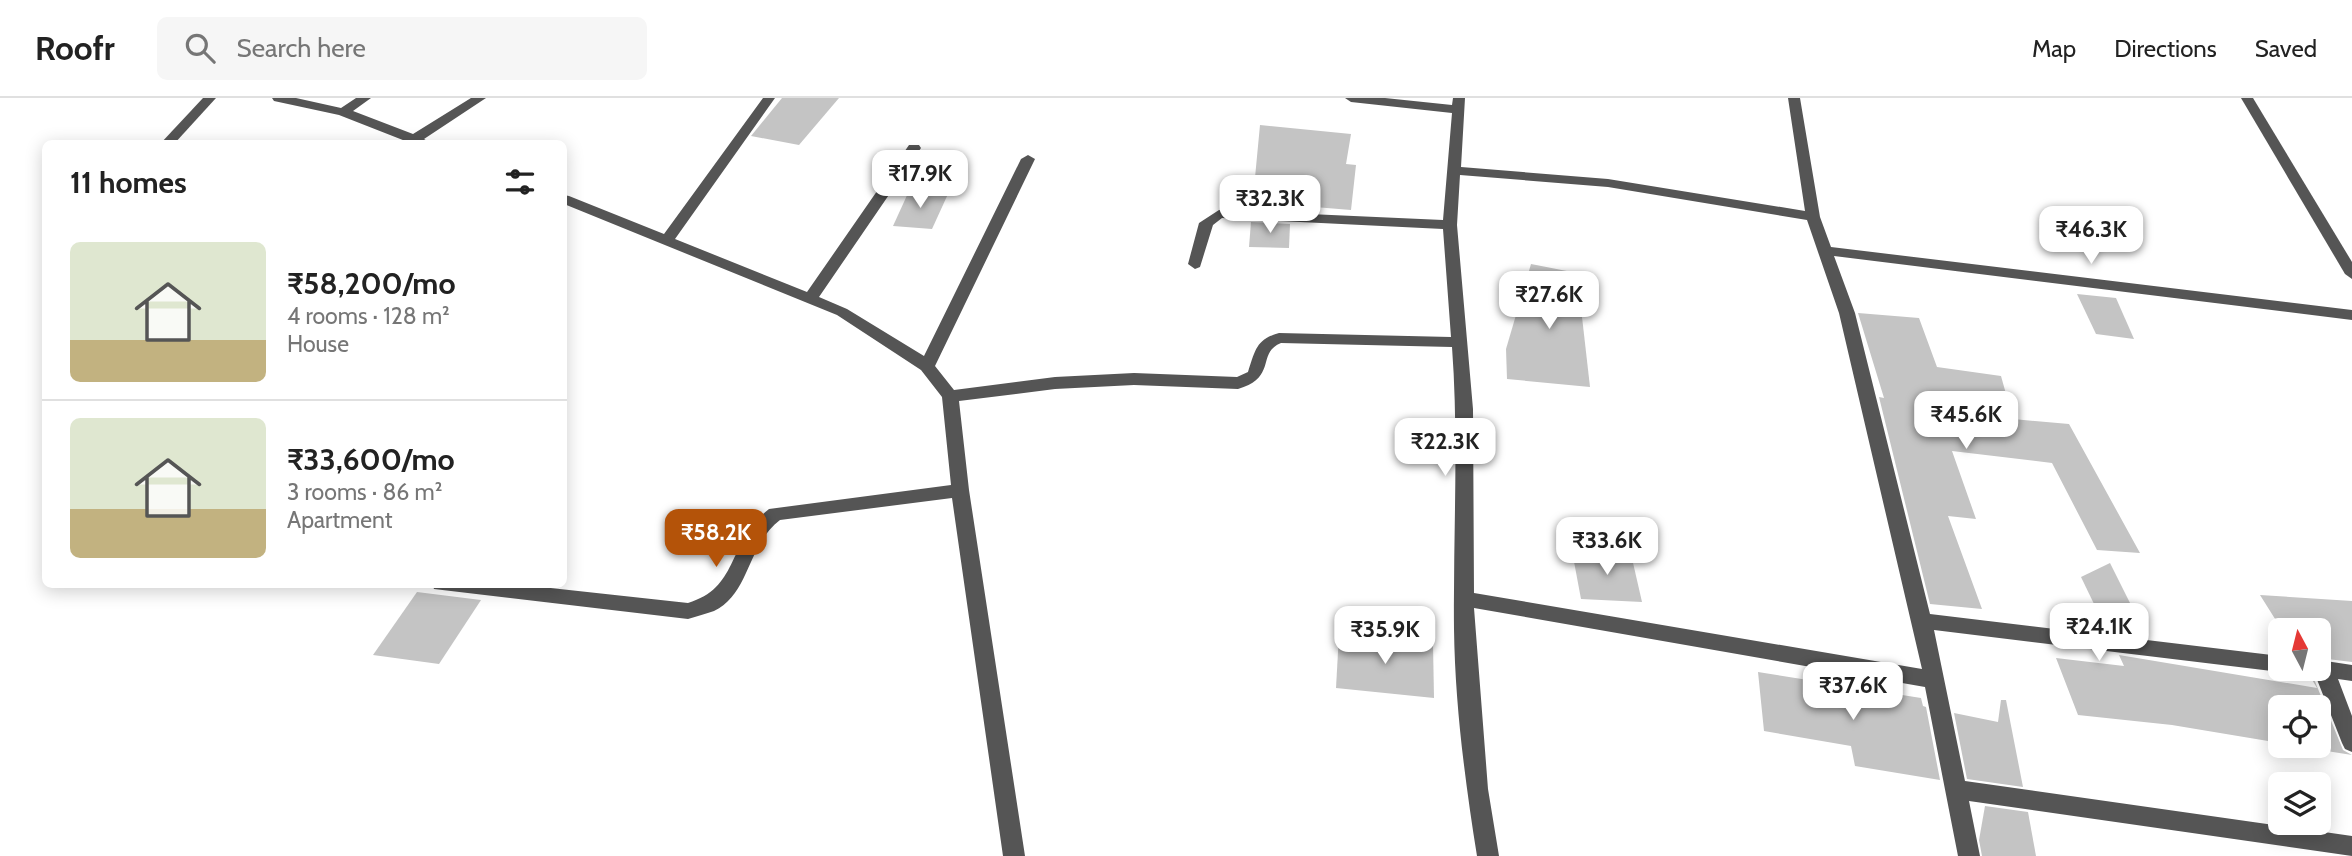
<!DOCTYPE html>
<meta charset="utf-8">
<style>
:root{--surface:#fff;--page:#f6f6f6;--text:#222;--muted:#767676;--line:#e0e0e0;--accent:#b45309}
body{margin:0;font-family:Cabin,sans-serif;background:var(--page);color:var(--text);height:100vh;display:flex;flex-direction:column;font-size:26px;white-space:nowrap}
*{box-sizing:border-box;margin:0}
p{font-size:23px;color:var(--muted)}
.icon{flex:none;width:38px;height:38px;fill:none;stroke:currentColor;stroke-width:2;stroke-linecap:round;stroke-linejoin:round}
.map{position:relative;flex:1;overflow:hidden}
.panel{position:absolute;left:42px;top:42px;width:525px;height:448px;display:flex;flex-direction:column;background:var(--surface);border-radius:10px;box-shadow:0 4px 18px #0003}
.panel>*{flex:none}
.needle{width:46px;rotate:353deg}
.tools{position:absolute;left:2268px;top:520px;display:grid;gap:14px}
.tools a{display:grid;place-items:center;width:63px;height:63px;border-radius:10px;background:var(--surface);box-shadow:0 4px 18px #0003;font-size:35px}
.price{position:absolute;translate:-50% -60px;padding:0 16px;border-radius:14px;background:#fff;color:#222;font-size:23px;line-height:46px;filter:drop-shadow(0 2px 4px #0008)}
.price::after{content:'';position:absolute;left:50%;top:42px;width:21px;height:16px;margin-left:-10px;background:inherit;clip-path:polygon(0 0,100% 0,50% 100%)}
.price.on{background:var(--accent);color:#fff}
ul{padding:0;list-style:none}
li{display:flex;align-items:center;gap:21px;height:175px;padding:0 28px}
li+li{border-top:2px solid var(--line)}
li span{display:grid;place-items:center;flex:none;width:196px;height:140px;border-radius:10px;color:#555}
li>.icon{margin-inline-start:auto}
span .icon{width:84px;height:84px;fill:#fffc;stroke-width:1}
li b{font-size:30px}
h2{display:flex;justify-content:space-between;align-items:center;height:84px;padding:0 28px;font-size:30px}
header{display:flex;align-items:center;gap:42px;box-sizing:border-box;height:98px;padding:0 35px;background:var(--surface);border-bottom:2px solid var(--line)}
header strong{font-size:33px}
nav{display:flex;gap:38px;margin-inline-start:auto;font-size:24px}
.search{width:490px;height:63px;background:var(--page);display:flex;align-items:center;gap:18px;box-sizing:border-box;padding:0 24px;border-radius:10px;color:var(--muted);font-size:26px}
.map>svg:first-child{display:block}
.building{fill:#c4c4c4}
.lines{fill:none;stroke-linecap:round;stroke-linejoin:round}
.minor{fill:#555;fill-rule:evenodd}
</style>
<header>
<strong>Roofr</strong>
<div class="search"><svg class="icon" aria-label="search" viewBox="0 0 24 24"><circle cx="10" cy="10" r="6"/><path d="M15 15l6 6"/></svg>Search here</div>
<nav><a>Map</a><a>Directions</a><a>Saved</a></nav>
</header>
<div class="map">
<svg width="2352" height="758" viewBox="0 0 2352 758">
<rect width="100%" height="100%" fill="#fff"/>
<g class="building">
<path d="M782,0h57l-40,47 -48,-9z"/>
<path d="M1260,27l91,9 -5,30 10,1 -5,45 -61,-5v6l-38,-2z"/>
<path d="M909,93l39,3 -16,35 -39,-3z"/>
<path d="M1251,124l39,2 -1,24 -40,-1z"/>
<path d="M1531,166l46,9 13,114 -83,-8 -1,-30z"/>
<path d="M2077,196l39,4 18,41 -38,-5z"/>
<path d="M1858,215l61,5 18,49 64,9 12,43 56,5 71,129 -43,-3 -45,-87 -100,-12 24,68 -28,-3 34,93 -52,-5 -51,-207 5,1z"/>
<path d="M1572,453l59,3 11,48 -61,-3z"/>
<path d="M2110,465l37,74 -39,-4 -27,-56z"/>
<path d="M417,494l64,8 -42,64 -66,-9z"/>
<path d="M2260,497l92,6v61l-33,-4v-28h-37z"/>
<path d="M1339,536l94,10 1,54 -98,-10z"/>
<path d="M2119,557l198,33 -6,-10 3,1 29,71 9,5 -57,-9h24v-39h-39v36l-108,-18 -94,-10 -22,-57 68,8z"/>
<path d="M1758,574l163,26 2,8 3,1 14,73 -85,-14 -4,-20 -87,-15z"/>
<path d="M2001,602h5l17,87 -56,-8 -13,-66 44,9z"/>
<path d="M1985,708l43,6 8,44h-54l-3,-16z"/>
</g>
<g class="lines">
<g class="minor">
<path d="M203,0h13l-42,46h-14z"/>
<path d="M272,0h24l45,10 15,-10h15l-18,13 60,23 58,-36h15l-62,41 8,5h-19l-74,-29 -65,-14z"/>
<path d="M763,0h12l-100,141 132,53 102,-147h10l2,3 -102,149 28,12 77,47 97,-197 7,-4 7,4 -100,207 19,24 101,-13 79,-4 103,4 11,-5c7,-21 8,-33 31,-39l172,4 -8,-108 -221,-11 -9,7 -13,42 -5,2 -7,-5 11,-41 20,-13 224,10 9,-107 -101,-11 -6,-4h40l67,7 1,-7h12l-4,69 147,12 197,32 -17,-113h12l20,119 11,30 521,63v10l-518,-64 21,57 75,301 350,42v12h8l-8,4 -346,-42 31,151 387,55v20l-383,-55 11,55h-22l-33,-169 -451,-79 14,181 11,67h-22c-12,-75 -22,-152 -23,-227 -1,-94 5,-188 -2,-282l-171,-4c-25,10 -3,34 -43,46l-104,-4 -79,4 -96,12 10,89 56,366h-22l-51,-358 -172,22c-33,25 -30,74 -66,91 -8,3 -17,5 -26,8l-254,-30 -2,-5h82l174,19c52,-15 39,-62 81,-94l182,-24 -9,-88 -21,-27 -84,-55 -273,-111v-9l5,1 95,38zM1460,77l148,12 199,33 32,93 83,356 -448,-76 -1,-184 -16,-184z"/>
<path d="M2241,0h12l99,164v17l-7,-5z"/>
<path d="M2319,562l33,5v16l-14,-2 14,37v36l-7,-3 -3,-6 -26,-66 -8,-3 -3,-6h14z"/>
</g>
</g>
</svg>
<div class="tools">
<a><svg class="needle" viewBox="-14 -14 28 28"><path d="M0-13l5 13h-10z" fill="#e53935"/><path d="M0 13l5-13h-10z" fill="#767676"/></svg></a>
<a><svg class="icon" aria-label="locate" viewBox="0 0 24 24"><circle cx="12" cy="12" r="6"/><path d="M12 2v4M12 18v4M2 12h4M18 12h4"/></svg></a>
<a><svg class="icon" aria-label="layers" viewBox="0 0 24 24"><path d="M12 4l9 5-9 5-9-5zM3 14l9 5 9-5"/></svg></a>
</div>
<b class="price" style="left:920px;top:112px">₹17.9K</b>
<b class="price" style="left:1270px;top:137px">₹32.3K</b>
<b class="price" style="left:2091px;top:168px">₹46.3K</b>
<b class="price" style="left:1549px;top:233px">₹27.6K</b>
<b class="price" style="left:1966px;top:353px">₹45.6K</b>
<b class="price" style="left:1445px;top:380px">₹22.3K</b>
<b class="price on" style="left:716px;top:471px">₹58.2K</b>
<b class="price" style="left:1607px;top:479px">₹33.6K</b>
<b class="price" style="left:2099px;top:565px">₹24.1K</b>
<b class="price" style="left:1385px;top:568px">₹35.9K</b>
<b class="price" style="left:1853px;top:624px">₹37.6K</b>
<section class="panel">
<h2>11 homes<svg class="icon" aria-label="filters" viewBox="0 0 24 24"><path d="M4 7h16M4 17h16"/><circle cx="9" cy="7" r="2"/><circle cx="15" cy="17" r="2"/></svg></h2>
<ul>
<li><span style="background:linear-gradient(#dfe7d0 70%,#c2b280 0)"><svg class="icon" aria-label="home" viewBox="0 0 24 24"><path d="M3 11l9-7 9 7M6 9v11h12V9"/></svg></span><div><b>₹58,200/mo</b><p>4 rooms · 128 m²</p><p>House</p></div></li>
<li><span style="background:linear-gradient(#dfe7d0 65%,#c2b280 0)"><svg class="icon" aria-label="home" viewBox="0 0 24 24"><path d="M3 11l9-7 9 7M6 9v11h12V9"/></svg></span><div><b>₹33,600/mo</b><p>3 rooms · 86 m²</p><p>Apartment</p></div></li>
</ul>
</section>
</div>
